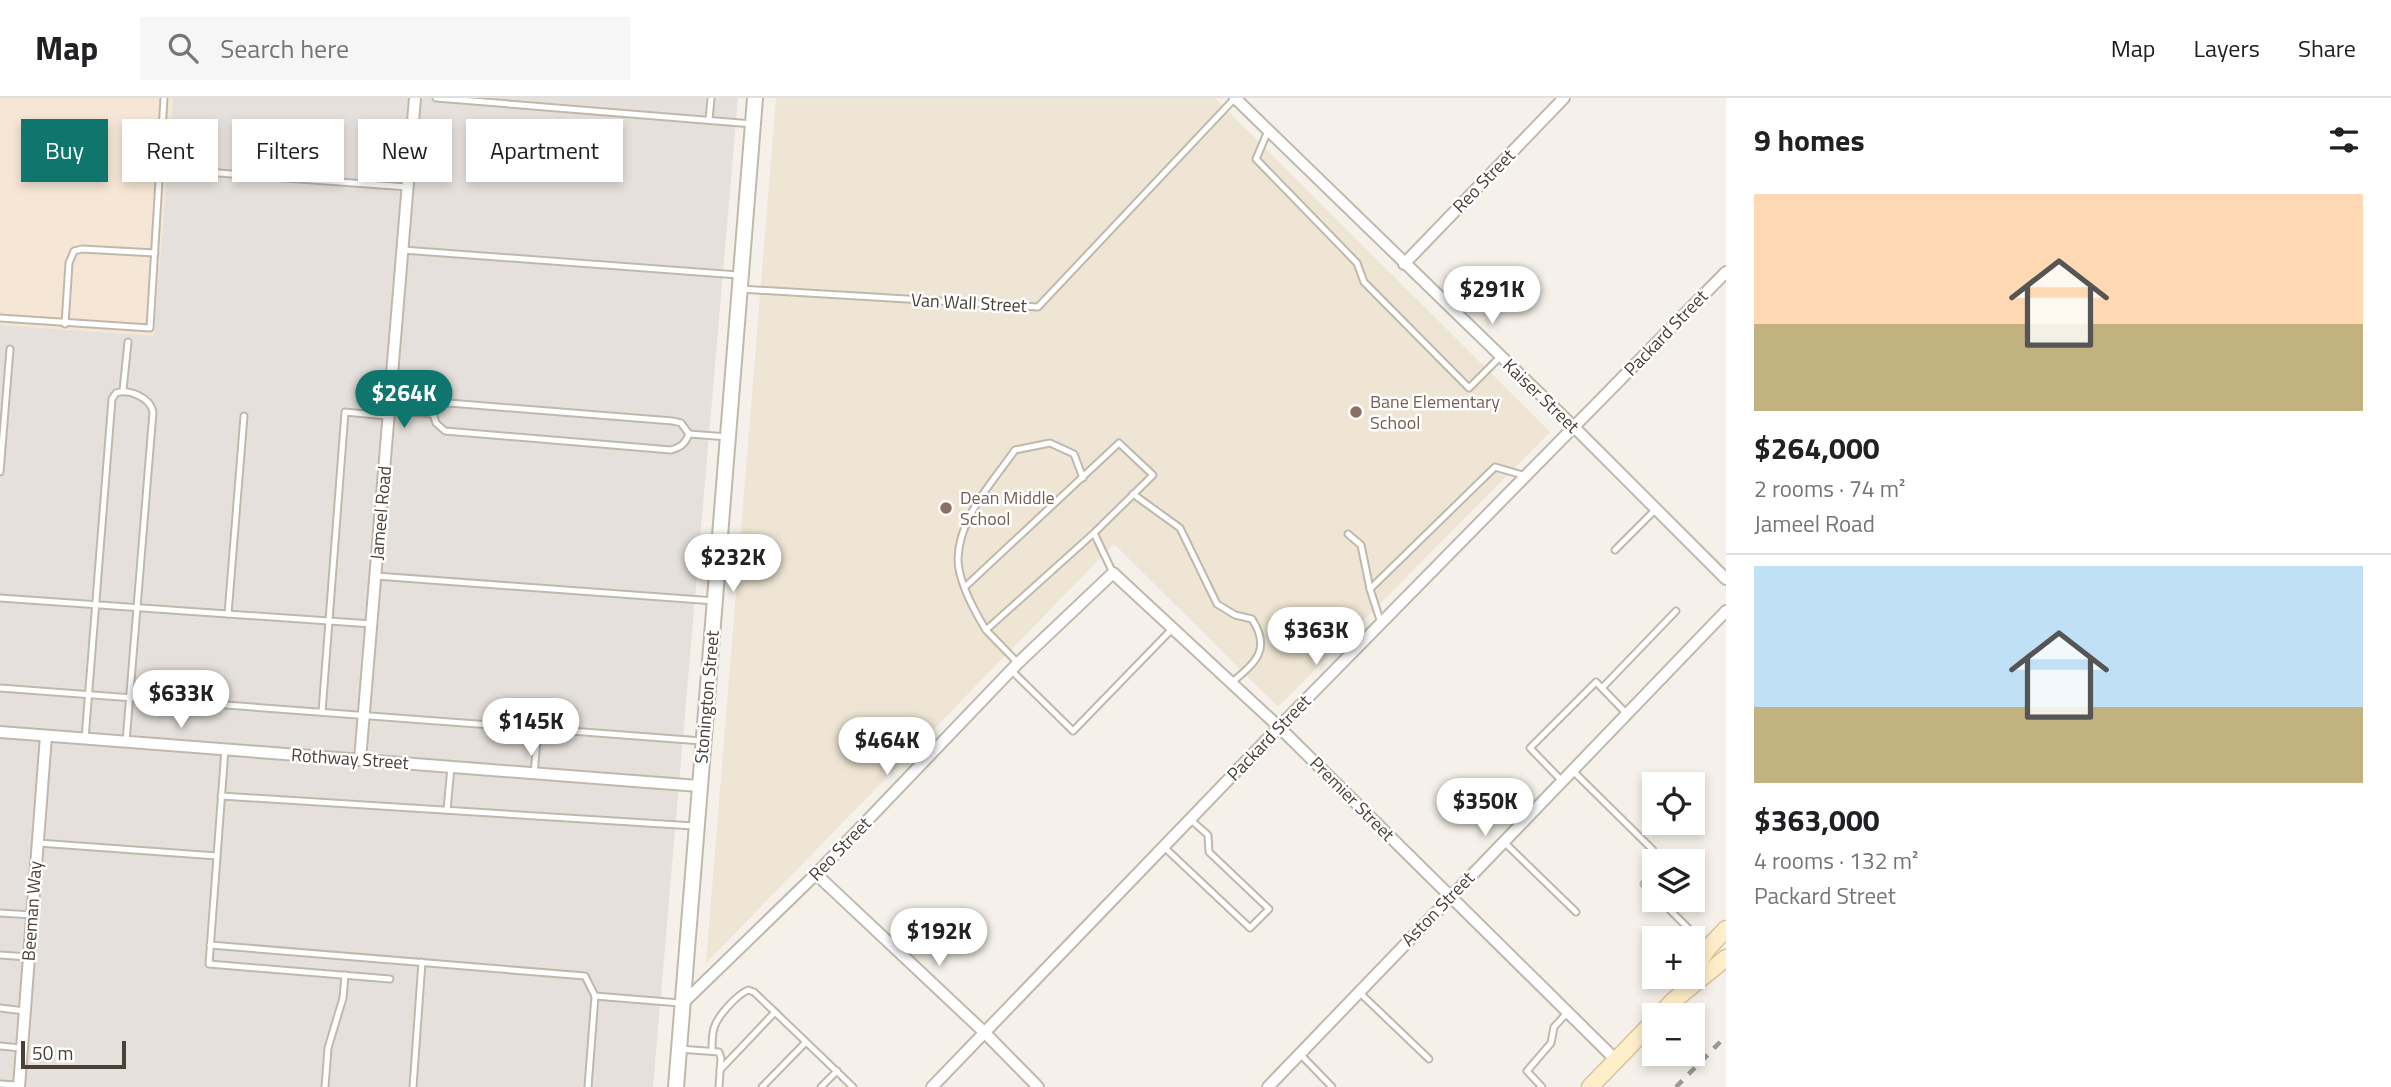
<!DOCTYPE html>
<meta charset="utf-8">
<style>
:root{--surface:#fff;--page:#f6f6f6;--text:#202124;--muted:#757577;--line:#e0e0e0;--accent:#0f766e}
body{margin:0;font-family:"Titillium Web",sans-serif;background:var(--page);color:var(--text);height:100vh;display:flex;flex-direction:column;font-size:26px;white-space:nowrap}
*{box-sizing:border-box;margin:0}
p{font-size:23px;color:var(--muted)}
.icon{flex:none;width:38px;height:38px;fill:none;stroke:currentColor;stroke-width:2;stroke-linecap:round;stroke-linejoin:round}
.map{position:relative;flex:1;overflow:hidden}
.drawer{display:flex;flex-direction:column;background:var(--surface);width:665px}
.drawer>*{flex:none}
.banner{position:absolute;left:21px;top:21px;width:665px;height:63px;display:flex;gap:14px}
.fabs{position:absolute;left:1642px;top:674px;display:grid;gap:14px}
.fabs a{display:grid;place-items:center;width:63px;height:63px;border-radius:0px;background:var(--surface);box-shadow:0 4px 10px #0003;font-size:35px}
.scale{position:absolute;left:21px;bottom:18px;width:105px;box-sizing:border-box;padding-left:7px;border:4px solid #494138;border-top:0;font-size:19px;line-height:24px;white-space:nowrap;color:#494138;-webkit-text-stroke:5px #fff;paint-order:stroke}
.price{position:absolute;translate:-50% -60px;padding:0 16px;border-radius:24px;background:#fff;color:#222;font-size:23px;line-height:46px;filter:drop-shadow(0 2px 4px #0008)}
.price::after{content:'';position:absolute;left:50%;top:42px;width:21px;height:16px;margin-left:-10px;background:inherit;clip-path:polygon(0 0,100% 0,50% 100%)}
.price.on{background:var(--accent);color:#fff}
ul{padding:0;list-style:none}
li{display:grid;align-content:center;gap:14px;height:371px;padding:0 28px}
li+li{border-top:2px solid var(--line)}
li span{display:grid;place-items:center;height:217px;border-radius:0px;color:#555}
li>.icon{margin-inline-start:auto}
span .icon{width:126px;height:126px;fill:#fffc;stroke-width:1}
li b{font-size:30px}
h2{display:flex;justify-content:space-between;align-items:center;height:84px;padding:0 28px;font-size:30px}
.pill{padding:0 24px;border-radius:0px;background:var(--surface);box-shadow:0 4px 10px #0003;font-size:24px;line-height:63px}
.pill.on{background:var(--accent);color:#fff}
header{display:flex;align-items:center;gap:42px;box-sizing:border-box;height:98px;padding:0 35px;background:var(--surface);border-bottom:2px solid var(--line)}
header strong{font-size:33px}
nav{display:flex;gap:38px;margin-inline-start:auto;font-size:24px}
.search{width:490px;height:63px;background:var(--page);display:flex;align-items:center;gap:18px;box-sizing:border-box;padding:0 24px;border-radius:0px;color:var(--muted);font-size:26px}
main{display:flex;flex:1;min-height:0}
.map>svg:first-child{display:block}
.commercial{fill:#f6e6d6}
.industrial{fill:#e5e0db}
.education{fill:#eee5d4}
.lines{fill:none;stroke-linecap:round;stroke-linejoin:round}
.service-casing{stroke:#c1b8ac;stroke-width:9}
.minor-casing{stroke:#c1b8ac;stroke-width:14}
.tertiary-casing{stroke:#c1b8ac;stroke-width:18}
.secondary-casing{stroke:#d8c39c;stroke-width:19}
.service{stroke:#fff;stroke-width:5}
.minor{stroke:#fff;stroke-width:10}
.tertiary{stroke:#fff;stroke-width:14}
.secondary{stroke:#ffeeca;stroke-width:16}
.rail{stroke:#999;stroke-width:4.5;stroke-dasharray:9 9;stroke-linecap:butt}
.education-dot{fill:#8d6e63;stroke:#fff;stroke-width:2.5}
.labels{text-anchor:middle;stroke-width:5;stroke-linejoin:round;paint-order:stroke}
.street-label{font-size:18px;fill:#494138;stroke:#fff}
.education-label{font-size:18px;fill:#785e54;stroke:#fff;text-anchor:start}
</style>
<header>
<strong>Map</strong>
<div class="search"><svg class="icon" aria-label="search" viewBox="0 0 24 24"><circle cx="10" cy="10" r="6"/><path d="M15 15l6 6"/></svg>Search here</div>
<nav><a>Map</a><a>Layers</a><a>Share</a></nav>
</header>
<main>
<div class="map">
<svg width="1726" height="989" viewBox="0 0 1726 989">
<rect width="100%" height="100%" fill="#f5f1ea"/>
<path class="commercial" d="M0,0h173l-19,238 -154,-11z"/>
<path class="industrial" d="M173,0h565l-85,989h-653v-762l154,11z"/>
<path class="education" d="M776,0h439l335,334 -272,275 -164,-163 -408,419z"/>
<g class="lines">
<defs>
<g id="service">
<path d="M436,0l317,26"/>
<path d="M709,22l2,-22"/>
<path d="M1268,33l-12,28 101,104 7,19 105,106 32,-32"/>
<path d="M177,72l231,17"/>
<path d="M403,152l335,25"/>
<path d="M740,191l298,18 197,-209"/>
<path d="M0,220l150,10 14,-230"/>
<path d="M65,226l4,-61 5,-12 8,-2 73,4"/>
<path d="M123,292l5,-48"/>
<path d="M449,305l224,18 8,2 8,11c-4,10 -8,13 -18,16l-226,-19 -9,-8 -3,-9 9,-10z"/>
<path d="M389,312l44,4"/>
<path d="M689,336l39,3"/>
<path d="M0,374l10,-123"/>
<path d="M1133,396l47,34 37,76 18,11 17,4c20,31 3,44 -21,64"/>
<path d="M1094,435l19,40"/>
<path d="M1348,436l13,11 9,44"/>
<path d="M1615,452l40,-40"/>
<path d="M376,478l339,25"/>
<path d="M965,489l154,-144 34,32 -59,58 -108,97 32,33"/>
<path d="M0,500l372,26"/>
<path d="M228,516l16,-198"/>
<path d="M1381,525l-11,-34 125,-122 31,9"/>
<path d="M986,532c-11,-18 -28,-49 -28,-71 1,-42 34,-76 57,-109l35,-7 24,11 9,24"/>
<path d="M1011,572l62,61 100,-103"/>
<path d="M0,590l702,53"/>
<path d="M1602,590l74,-77"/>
<path d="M322,614l23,-300 42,4"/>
<path d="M85,641l27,-340 4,-6c13,-4 34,4 37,19l-27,330"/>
<path d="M225,651l-16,215 181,15"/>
<path d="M1573,673l80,79"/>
<path d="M534,676l4,-46"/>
<path d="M1562,683l-32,-33 66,-66 31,32"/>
<path d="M221,698l473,30"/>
<path d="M447,712l4,-43"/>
<path d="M1503,743l73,71"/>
<path d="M38,745l179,13"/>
<path d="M1164,749l86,81 19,-19 -60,-57 -1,-17 -17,-15"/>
<path d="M1644,786l10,10"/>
<path d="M1660,802l46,46"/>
<path d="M0,815l32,2"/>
<path d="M210,847l375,31 10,20 85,7"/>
<path d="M0,857l28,2"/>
<path d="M1359,894l70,67"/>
<path d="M0,910l25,3"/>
<path d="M0,948l21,2"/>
<path d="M679,951l40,3 2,6 -2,29"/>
<path d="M712,953c0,-8 0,-16 2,-23 4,-13 23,-33 34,-38l6,2 99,95"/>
<path d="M1300,956l32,33"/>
<path d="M720,972l55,-58"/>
<path d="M0,986l18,1"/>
<path d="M325,989l3,-39 15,-50 2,-23"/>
<path d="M413,989l9,-125"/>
<path d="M588,989l7,-91"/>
<path d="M762,989l44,-45"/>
<path d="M821,989l16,-16"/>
<path d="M1542,989l-15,-16 24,-28 3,-16 13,-14"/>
</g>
<g id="minor">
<path d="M1235,0l339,329 152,152"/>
<path d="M1404,166l160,-166"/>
<path d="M0,634l699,54"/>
<path d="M360,662l55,-662"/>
<path d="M816,776l168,158 54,55"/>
<path d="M683,905l133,-129 202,-211 95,-90 166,154 337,333"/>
<path d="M19,989l27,-351"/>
<path d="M932,989l347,-360 447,-455"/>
<path d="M1268,989l458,-476"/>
</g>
<path id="tertiary" d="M676,989l79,-989"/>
<g id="secondary">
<path d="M1692,874l16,-24 18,-19"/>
<path d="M1660,917l13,-14 53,-43"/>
<path d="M1590,989l64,-66"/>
</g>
</defs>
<use href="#service" class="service-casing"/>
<use href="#minor" class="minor-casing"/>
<use href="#tertiary" class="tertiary-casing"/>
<use href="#secondary" class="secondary-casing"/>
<use href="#service" class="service"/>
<use href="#minor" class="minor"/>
<use href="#tertiary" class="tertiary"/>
<use href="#secondary" class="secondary"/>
<path class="rail" d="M1676,989l50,-51"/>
</g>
<g class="education-dot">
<circle cx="1356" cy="314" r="7"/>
<circle cx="946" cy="410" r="7"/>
</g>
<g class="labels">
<g class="street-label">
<text transform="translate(1484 83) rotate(-46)" y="6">Reo Street</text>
<text transform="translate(969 205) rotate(3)" y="6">Van Wall Street</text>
<text transform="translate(1666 235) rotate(-46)" y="6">Packard Street</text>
<text transform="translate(1541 298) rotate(44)" y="6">Kaiser Street</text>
<text transform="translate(381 415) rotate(-85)" y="6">Jameel Road</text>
<text transform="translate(707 599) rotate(-85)" y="6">Stonington Street</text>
<text transform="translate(1269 640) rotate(-46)" y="6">Packard Street</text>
<text transform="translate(350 661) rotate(4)" y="6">Rothway Street</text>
<text transform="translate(1352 701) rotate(45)" y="6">Premier Street</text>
<text transform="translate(840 751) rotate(-46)" y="6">Reo Street</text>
<text transform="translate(1438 811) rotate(-46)" y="6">Aston Street</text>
<text transform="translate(32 813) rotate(-86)" y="6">Beeman Way</text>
</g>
<g class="education-label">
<text x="1370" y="310">Bane Elementary<tspan x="1370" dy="21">School</tspan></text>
<text x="960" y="406">Dean Middle<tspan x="960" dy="21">School</tspan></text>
</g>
</g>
</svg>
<div class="fabs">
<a><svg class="icon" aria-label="locate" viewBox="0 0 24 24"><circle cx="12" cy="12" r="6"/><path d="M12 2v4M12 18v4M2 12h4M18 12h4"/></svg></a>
<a><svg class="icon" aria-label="layers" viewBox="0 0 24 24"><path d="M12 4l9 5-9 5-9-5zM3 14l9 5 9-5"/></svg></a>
<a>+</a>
<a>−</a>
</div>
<div class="scale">50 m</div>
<b class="price" style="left:1492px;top:228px">$291K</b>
<b class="price on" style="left:404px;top:332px">$264K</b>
<b class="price" style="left:733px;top:496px">$232K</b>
<b class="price" style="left:1316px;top:569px">$363K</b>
<b class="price" style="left:181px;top:632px">$633K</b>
<b class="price" style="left:531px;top:660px">$145K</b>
<b class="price" style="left:887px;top:679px">$464K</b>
<b class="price" style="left:1485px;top:740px">$350K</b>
<b class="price" style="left:939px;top:870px">$192K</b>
<div class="banner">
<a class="pill on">Buy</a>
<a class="pill">Rent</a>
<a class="pill">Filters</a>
<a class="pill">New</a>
<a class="pill">Apartment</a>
</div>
</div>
<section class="drawer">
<h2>9 homes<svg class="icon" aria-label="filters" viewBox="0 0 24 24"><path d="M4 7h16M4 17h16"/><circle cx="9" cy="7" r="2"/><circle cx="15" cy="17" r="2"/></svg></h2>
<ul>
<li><span style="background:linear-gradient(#ffd9b3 60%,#c2b280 0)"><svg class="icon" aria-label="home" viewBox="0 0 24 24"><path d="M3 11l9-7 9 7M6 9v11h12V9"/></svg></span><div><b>$264,000</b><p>2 rooms · 74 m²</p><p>Jameel Road</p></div></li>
<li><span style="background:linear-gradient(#bfe0f5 65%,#c2b280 0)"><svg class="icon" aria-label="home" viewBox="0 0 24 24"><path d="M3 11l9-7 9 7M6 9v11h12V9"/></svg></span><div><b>$363,000</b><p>4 rooms · 132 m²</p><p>Packard Street</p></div></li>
</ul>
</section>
</main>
